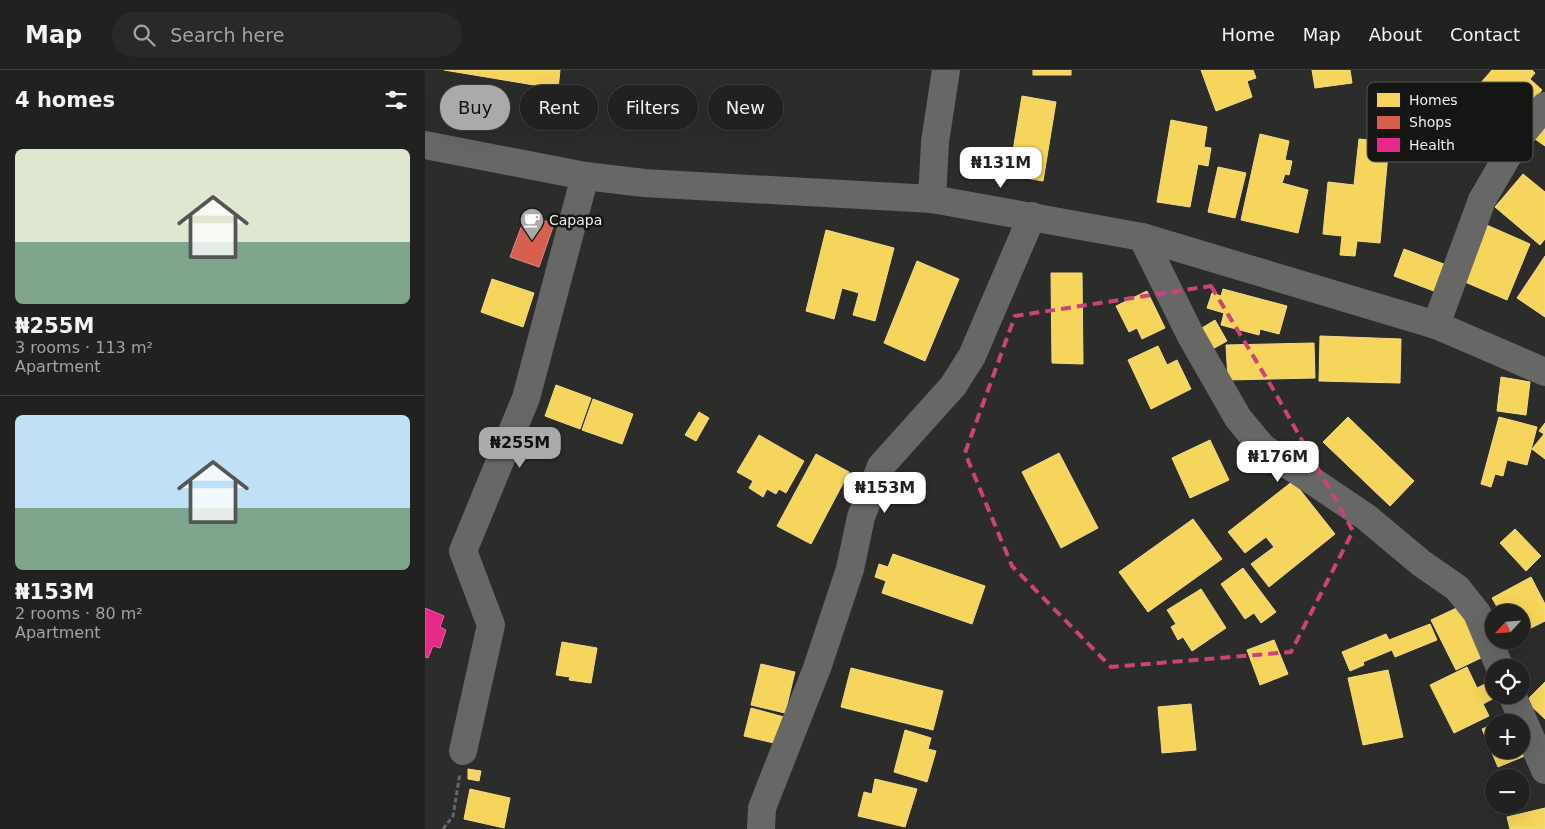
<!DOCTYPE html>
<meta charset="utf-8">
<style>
:root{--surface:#212120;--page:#292929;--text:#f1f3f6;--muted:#a2a3a5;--line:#3e3e3e;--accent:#aaaaa8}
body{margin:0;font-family:"DejaVu Sans",sans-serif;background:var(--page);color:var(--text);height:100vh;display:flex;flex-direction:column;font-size:19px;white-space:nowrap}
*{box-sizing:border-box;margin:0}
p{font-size:16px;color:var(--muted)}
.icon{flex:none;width:28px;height:28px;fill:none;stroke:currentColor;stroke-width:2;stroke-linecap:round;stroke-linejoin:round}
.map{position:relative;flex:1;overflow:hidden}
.drawer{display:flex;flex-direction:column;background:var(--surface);width:425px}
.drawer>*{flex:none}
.banner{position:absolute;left:15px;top:15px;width:475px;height:45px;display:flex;gap:10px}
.needle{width:32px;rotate:244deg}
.fabs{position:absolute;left:1060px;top:534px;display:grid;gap:10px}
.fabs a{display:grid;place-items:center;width:45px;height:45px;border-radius:50%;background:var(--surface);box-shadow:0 5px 20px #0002,0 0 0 1px var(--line);font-size:25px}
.price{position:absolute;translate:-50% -42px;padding:0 11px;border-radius:10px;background:#fff;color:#222;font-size:16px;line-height:32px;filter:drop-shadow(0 1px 2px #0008)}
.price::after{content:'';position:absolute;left:50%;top:30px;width:15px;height:11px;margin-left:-8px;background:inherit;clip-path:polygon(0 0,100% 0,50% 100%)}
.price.selected{background:var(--accent);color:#111}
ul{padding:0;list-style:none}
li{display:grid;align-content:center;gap:10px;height:265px;padding:0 15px}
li+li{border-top:1px solid var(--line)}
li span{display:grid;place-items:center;height:155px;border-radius:8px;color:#555}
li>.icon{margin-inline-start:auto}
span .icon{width:90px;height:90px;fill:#fffc;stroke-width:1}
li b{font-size:21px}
h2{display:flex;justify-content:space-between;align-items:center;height:60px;padding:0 15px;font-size:21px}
.chip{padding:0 18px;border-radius:22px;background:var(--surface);box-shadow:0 5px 20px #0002,0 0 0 1px var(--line);font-size:18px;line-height:45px}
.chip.selected{background:var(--accent);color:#111}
header{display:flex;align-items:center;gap:30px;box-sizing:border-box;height:70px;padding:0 25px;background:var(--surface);border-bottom:1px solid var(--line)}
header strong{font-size:24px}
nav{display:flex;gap:28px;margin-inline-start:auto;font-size:18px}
.search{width:350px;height:45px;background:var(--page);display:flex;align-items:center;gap:12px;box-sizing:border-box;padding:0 18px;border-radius:28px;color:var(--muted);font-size:19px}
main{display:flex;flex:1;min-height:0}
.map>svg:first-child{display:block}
.homes{fill:#f6d55c;stroke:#f4dc87}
.shops{fill:#d6604d;stroke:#dd8b7d}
.health{fill:#e7298a;stroke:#e964a7}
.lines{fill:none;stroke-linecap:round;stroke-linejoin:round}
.path{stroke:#656564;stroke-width:3;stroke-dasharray:5 2.5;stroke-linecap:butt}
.minor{stroke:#676765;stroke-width:28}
.marked{fill:none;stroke:#cb4378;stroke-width:4;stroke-dasharray:10 6;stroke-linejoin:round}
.labels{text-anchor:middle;stroke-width:5;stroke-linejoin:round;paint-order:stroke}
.poi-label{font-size:14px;fill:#eeeeec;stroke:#151514;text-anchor:start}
.key{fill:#151514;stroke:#565655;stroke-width:1}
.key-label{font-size:14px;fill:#eeeeec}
</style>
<header>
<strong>Map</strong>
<div class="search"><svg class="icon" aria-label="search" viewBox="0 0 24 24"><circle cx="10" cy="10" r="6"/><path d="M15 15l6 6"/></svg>Search here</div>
<nav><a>Home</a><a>Map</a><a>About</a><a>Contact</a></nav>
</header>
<main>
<section class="drawer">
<h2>4 homes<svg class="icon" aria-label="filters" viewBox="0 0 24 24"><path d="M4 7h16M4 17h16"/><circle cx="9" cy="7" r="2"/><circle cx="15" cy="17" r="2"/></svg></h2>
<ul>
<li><span style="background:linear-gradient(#dfe7d0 60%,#7fa58c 0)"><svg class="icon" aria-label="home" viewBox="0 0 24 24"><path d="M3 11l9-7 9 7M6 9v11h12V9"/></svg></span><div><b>₦255M</b><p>3 rooms · 113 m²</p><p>Apartment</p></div></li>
<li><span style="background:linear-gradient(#bfe0f5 60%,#7fa58c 0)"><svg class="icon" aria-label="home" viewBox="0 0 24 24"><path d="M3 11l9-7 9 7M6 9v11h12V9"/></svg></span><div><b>₦153M</b><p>2 rooms · 80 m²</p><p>Apartment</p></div></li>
</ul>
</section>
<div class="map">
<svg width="1120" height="759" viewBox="0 0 1120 759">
<rect width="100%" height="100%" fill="#2c2c2b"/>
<g class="homes">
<path d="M19,0h116l-2,19z"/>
<rect x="608" y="0" width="38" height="5"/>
<path d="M776,0h52l3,8 -9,3 5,16 -36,14z"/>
<path d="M887,0h38l2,13 -37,5z"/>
<path d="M1067,0h40l3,3 -5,6 12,11 -22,26 -10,-9 -11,13 -28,-26z"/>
<path d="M597,26l34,6 -13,79 -34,-6z"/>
<path d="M746,50l36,7 -3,20 7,1 -3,18 -10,-2 -8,43 -33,-5z"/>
<path d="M1120,54v22l-10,-7z"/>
<path d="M835,64l29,7 -4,19 7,1 -3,14 -4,-1 -3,9 26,7 -10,43 -57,-13z"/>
<path d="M934,69l30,3 -9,101 -23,-2 -2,15 -15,-1 2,-19 -19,-2 5,-52 26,3z"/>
<path d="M793,97l28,6 -11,45 -27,-6z"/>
<path d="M1098,104l22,18v47l-5,6 -45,-38z"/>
<path d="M1057,153l48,21 -23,56 -49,-21z"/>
<path d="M401,160l68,18 -19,73 -22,-6 6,-22 -17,-5 -8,31 -28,-8z"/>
<path d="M979,179l45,17 -10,27 -45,-17z"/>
<path d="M1120,186v61l-28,-19z"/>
<path d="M492,191l42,18 -34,82 -41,-18z"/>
<path d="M626,203h31l1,91 -31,-1z"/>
<path d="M67,209l42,14 -11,34 -42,-15z"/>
<path d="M798,219l64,17 -8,28 -19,-5 -1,6 -38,-10 3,-12 -17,-5 5,-15 9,3z"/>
<path d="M722,221l18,37 -23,11 -5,-11 -8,4 -13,-26z"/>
<path d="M790,250l12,21 -18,10 -12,-20z"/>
<path d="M895,266l81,3 -1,44 -81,-2z"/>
<path d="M889,273l1,35 -87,2 -2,-35z"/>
<path d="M733,276l9,19 10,-5 14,29 -40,20 -23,-49z"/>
<path d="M1076,307l29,5 -4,33 -29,-4z"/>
<path d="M131,315l35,13 -11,31 -35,-13z"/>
<path d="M168,329l40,15 -11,30 -40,-14z"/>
<path d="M274,342l10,6 -13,23 -11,-6z"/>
<path d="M923,347l66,64 -24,25 -67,-64z"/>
<path d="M1074,347l38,10 -10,38 -20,-5 -4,16 -8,-2 -4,13 -10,-3z"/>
<path d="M1120,353v36l-13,-10 12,-15 -5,-3z"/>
<path d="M334,365l45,26 -18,32 -7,-4 -3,5 -9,-5 -4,8 -14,-9 4,-7 -16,-9z"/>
<path d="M785,370l19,40 -39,18 -18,-40z"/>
<path d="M634,383l39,75 -37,20 -39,-76z"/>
<path d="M391,384l33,18 -38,72 -34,-18z"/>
<path d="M868,411l42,53 -66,53 -18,-23 23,-17 -8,-10 -21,16 -17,-21z"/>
<path d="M768,449l29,40 -74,53 -29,-40z"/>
<path d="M1090,459l26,27 -15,15 -26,-28z"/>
<path d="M468,484l92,32 -13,38 -90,-31 4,-12 -11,-4 4,-13 9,3z"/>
<path d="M818,498l33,44 -15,11 -7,-10 -9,6 -24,-35z"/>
<path d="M1106,507l14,27v17l-24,12v-21h-21l-8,-14z"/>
<path d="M776,519l25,39 -34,23 -9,-14 -5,3 -7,-13 5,-3 -9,-14z"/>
<path d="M1040,534l24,50 -33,16 -25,-50z"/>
<path d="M1005,554l7,16 -42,17 -3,-7 -29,12 1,3 -14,6 -8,-19 44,-18 3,6z"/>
<path d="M849,570l14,34 -28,11 -13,-35z"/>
<path d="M137,572l35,6 -6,35 -22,-3 1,-3 -14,-2z"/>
<path d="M336,594l34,8 -10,41 -34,-8z"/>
<path d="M1042,597l10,21 12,-6 7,15 -13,7 6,12 -35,17 -24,-48z"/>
<path d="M426,598l92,23 -10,39 -92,-23z"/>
<path d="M963,600l15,67 -40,8 -15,-67z"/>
<path d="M1120,612v37l-19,-18z"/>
<path d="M766,634l5,46 -34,3 -4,-46z"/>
<path d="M326,638l33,9 -6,27 -34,-8z"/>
<path d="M1069,654v26h27l6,5 -29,12 -16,-38z"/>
<path d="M480,660l26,8 -3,11 8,2 -9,31 -33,-10z"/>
<path d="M43,699l13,2 -2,10 -11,-2z"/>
<path d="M450,709l42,10 -12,38 -47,-11 6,-24 8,2z"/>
<path d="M45,719l40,9 -6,30 -40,-9z"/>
<path d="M1120,738v21h-35l-3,-12z"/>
</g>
<path class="shops" d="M101,144l28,10 -15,43 -29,-10z"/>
<path class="health" d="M0,538l19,8 -4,11 6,3 -6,18 -7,-2 -5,12 -3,-1z"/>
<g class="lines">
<path class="path" d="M18,759l10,-13 7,-43"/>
<g class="minor">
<path d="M0,75l160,31 59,7 288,16 210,38 294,88 109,47"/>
<path d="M507,129l3,-57 11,-72"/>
<path d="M717,167l49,99 47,82 24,29 104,70 55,46 36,25 20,25 23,55"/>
<path d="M1011,255l46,-125 35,-60 28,-34"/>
<path d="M1087,625l33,75"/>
<path d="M38,681l28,-126 -28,-74 63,-153 59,-222"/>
<path d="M336,759l1,-21 55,-140 33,-99 11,-52 20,-51 72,-80 19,-30 60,-140"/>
</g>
</g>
<path class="marked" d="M786,216l62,103 80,142 -62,121 -180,15 -99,-101 -47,-113 50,-137z"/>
<defs>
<symbol id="cafe-pin" viewBox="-11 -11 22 30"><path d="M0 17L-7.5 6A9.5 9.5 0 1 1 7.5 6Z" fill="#aaaaa8" stroke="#151514"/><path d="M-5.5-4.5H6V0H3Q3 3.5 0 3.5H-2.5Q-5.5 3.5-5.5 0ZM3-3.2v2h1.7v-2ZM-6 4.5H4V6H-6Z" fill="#fff"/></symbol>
</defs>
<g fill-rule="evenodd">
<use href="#cafe-pin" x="93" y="136" width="28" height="38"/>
</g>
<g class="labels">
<g class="poi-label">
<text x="124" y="155">Capapa</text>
</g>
</g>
<rect x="942" y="12" width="166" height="80" rx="8" class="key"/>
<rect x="952" y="23" width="23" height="14" fill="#f6d55c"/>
<rect x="952" y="46" width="23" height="13" fill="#d6604d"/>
<rect x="952" y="68" width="23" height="14" fill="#e7298a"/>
<g class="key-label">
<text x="984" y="35">Homes</text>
<text x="984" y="57">Shops</text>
<text x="984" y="80">Health</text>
</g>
</svg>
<div class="fabs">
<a><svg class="needle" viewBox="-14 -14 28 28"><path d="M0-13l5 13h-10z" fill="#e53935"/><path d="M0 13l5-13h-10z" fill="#a2a3a5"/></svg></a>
<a><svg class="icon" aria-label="locate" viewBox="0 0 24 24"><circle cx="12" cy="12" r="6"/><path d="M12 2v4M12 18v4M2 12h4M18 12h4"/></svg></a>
<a>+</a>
<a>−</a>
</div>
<b class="price" style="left:576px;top:119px">₦131M</b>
<b class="price selected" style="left:95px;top:399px">₦255M</b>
<b class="price" style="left:853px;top:413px">₦176M</b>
<b class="price" style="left:460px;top:444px">₦153M</b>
<div class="banner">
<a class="chip selected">Buy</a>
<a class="chip">Rent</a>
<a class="chip">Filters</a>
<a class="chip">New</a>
</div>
</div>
</main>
